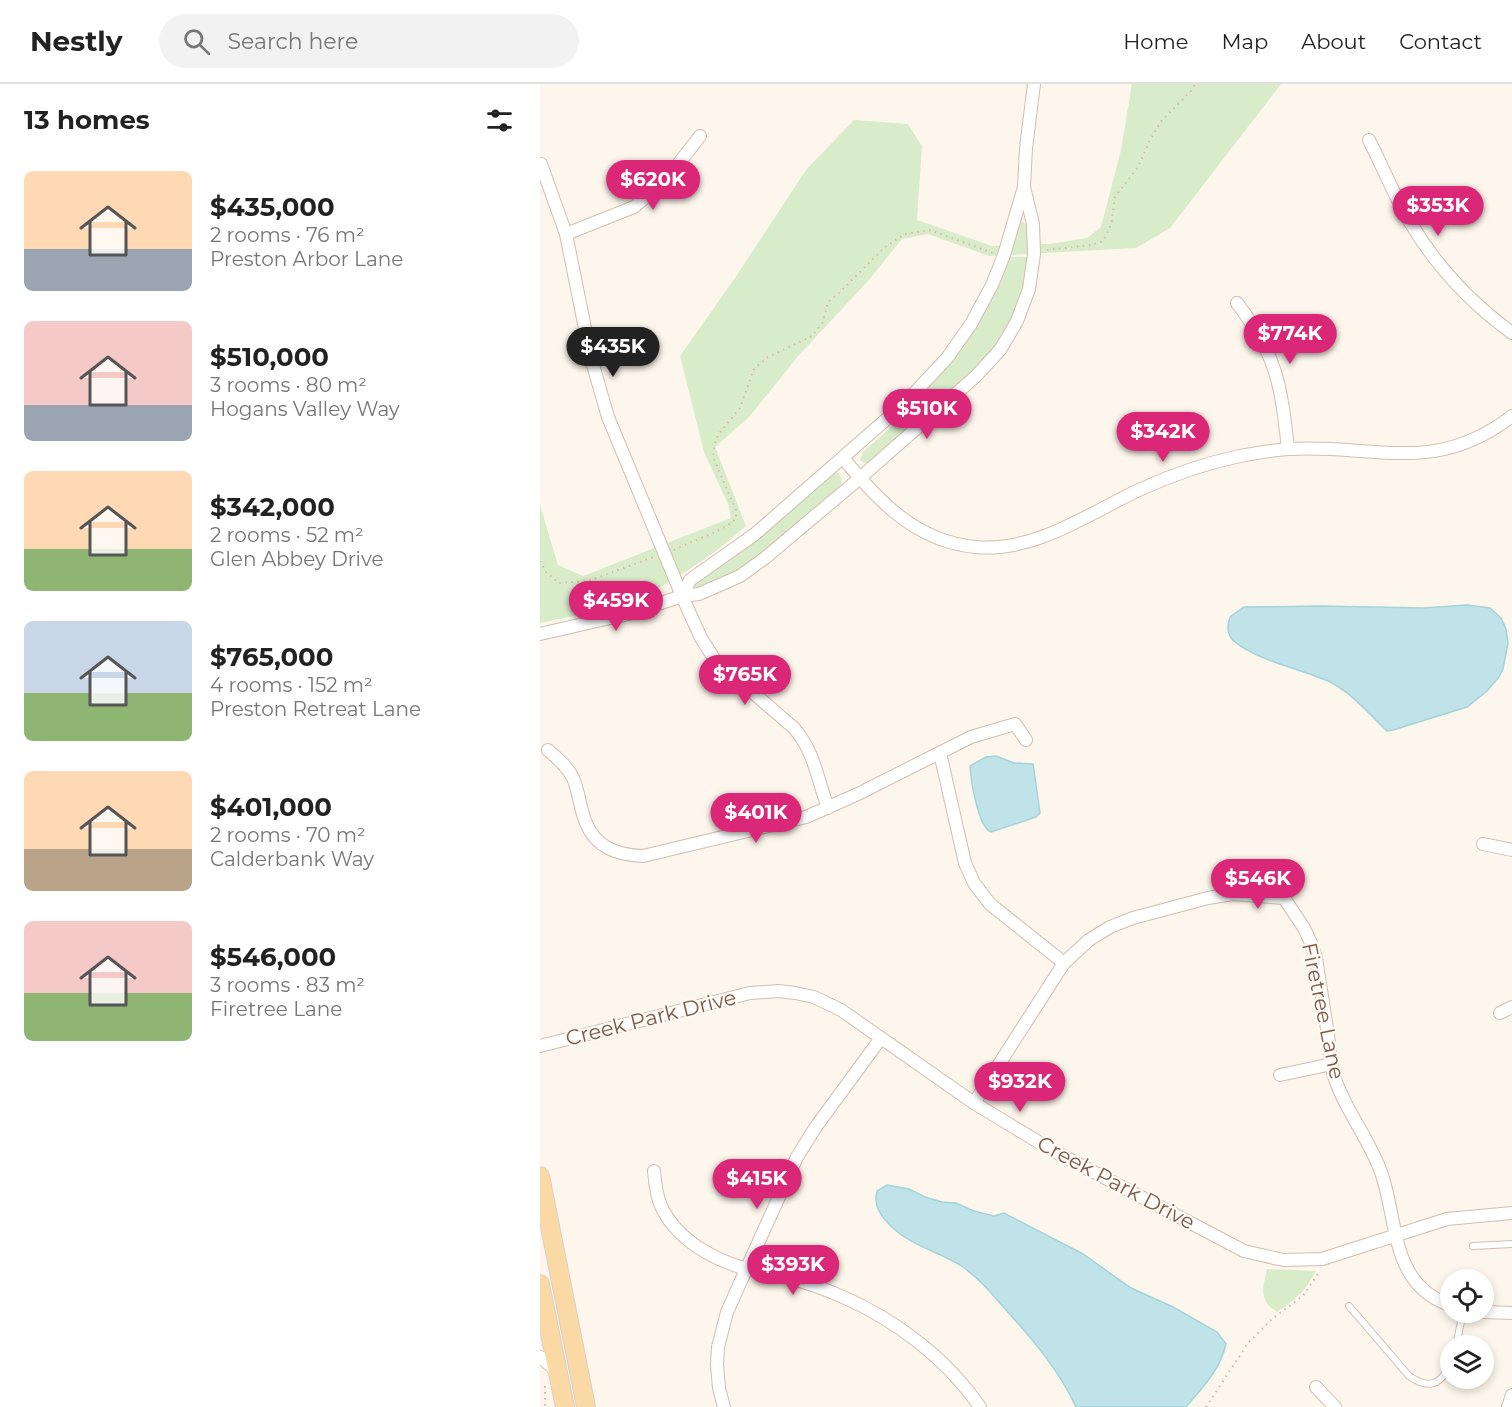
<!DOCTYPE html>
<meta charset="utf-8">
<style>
:root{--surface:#fff;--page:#f2f2f2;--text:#222;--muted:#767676;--line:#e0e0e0;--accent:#db2777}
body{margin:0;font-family:Montserrat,sans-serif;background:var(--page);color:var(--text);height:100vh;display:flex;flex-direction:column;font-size:22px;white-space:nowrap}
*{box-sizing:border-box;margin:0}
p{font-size:20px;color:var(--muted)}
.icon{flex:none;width:33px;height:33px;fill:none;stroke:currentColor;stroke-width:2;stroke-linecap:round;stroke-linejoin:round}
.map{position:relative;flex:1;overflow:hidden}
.side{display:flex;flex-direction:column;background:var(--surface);width:540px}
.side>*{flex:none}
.buttons{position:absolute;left:900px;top:1185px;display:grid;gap:12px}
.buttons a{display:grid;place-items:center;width:54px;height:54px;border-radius:50%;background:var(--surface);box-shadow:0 3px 9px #0003;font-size:30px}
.price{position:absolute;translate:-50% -51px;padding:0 14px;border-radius:21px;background:var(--accent);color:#fff;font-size:20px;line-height:39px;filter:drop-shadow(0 2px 3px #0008)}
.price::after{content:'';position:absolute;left:50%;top:36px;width:18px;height:14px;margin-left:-9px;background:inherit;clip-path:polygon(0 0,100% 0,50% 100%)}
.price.active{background:#222;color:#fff}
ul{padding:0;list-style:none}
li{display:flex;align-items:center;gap:18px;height:150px;padding:0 24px}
li span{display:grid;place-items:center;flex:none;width:168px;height:120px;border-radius:9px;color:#555}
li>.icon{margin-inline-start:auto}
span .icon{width:72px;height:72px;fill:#fffc;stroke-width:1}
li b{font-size:26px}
h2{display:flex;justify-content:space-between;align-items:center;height:72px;padding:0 24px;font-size:26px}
header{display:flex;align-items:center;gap:36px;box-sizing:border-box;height:84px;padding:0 30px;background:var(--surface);border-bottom:2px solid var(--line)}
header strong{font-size:28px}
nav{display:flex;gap:33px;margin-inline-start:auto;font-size:21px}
.search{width:420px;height:54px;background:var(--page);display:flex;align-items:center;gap:15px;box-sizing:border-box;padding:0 21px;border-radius:33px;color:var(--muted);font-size:22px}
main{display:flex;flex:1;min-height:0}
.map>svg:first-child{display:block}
.green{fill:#d8ecc9}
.water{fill:#bfe3e8;stroke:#a5d3da;stroke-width:1.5}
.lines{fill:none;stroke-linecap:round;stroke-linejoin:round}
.lane-casing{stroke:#d1beb0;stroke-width:8}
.street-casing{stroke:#d1beb0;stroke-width:14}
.primary-casing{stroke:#dad1cd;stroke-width:20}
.path{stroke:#d9b8a5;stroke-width:2;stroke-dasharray:1.5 4.5;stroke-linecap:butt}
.lane{stroke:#fff;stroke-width:6}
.street{stroke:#fff;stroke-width:12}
.primary{stroke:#fbd9a5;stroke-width:18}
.labels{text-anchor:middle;stroke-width:4.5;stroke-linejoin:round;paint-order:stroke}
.street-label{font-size:21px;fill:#7a5c4d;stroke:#fffaf3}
</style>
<header>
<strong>Nestly</strong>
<div class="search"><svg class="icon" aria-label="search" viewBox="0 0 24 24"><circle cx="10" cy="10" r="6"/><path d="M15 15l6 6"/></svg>Search here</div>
<nav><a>Home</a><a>Map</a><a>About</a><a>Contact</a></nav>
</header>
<main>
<section class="side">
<h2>13 homes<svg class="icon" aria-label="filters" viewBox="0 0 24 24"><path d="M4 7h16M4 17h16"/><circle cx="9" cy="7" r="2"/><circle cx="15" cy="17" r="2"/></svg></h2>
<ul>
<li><span style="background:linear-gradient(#ffd9b3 65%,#9aa5b1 0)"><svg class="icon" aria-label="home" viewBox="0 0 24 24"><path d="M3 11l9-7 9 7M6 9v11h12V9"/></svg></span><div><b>$435,000</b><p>2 rooms · 76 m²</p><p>Preston Arbor Lane</p></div></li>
<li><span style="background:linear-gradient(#f6c9c9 70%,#9aa5b1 0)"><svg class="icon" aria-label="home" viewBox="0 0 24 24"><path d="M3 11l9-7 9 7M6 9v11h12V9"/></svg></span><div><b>$510,000</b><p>3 rooms · 80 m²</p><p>Hogans Valley Way</p></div></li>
<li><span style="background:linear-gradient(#ffd9b3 65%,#8fb573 0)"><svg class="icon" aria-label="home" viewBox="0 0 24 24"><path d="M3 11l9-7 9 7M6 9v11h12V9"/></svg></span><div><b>$342,000</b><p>2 rooms · 52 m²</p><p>Glen Abbey Drive</p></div></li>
<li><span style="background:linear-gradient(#c9d6e8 60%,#8fb573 0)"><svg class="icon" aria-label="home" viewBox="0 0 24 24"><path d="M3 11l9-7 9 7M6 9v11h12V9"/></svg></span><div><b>$765,000</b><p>4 rooms · 152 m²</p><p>Preston Retreat Lane</p></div></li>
<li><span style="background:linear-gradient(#ffd9b3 65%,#b9a48a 0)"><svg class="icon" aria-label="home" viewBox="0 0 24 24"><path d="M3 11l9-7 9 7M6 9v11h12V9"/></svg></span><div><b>$401,000</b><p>2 rooms · 70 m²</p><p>Calderbank Way</p></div></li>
<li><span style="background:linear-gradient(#f6c9c9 60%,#8fb573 0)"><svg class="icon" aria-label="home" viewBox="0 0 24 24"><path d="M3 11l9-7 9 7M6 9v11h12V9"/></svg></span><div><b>$546,000</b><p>3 rooms · 83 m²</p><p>Firetree Lane</p></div></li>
</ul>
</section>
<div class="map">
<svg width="972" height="1323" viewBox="0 0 972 1323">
<rect width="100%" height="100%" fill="#fdf6ec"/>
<g class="green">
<path d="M592,0h149l-111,144 -34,20 -147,8 -61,-22 -26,5 -34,42 -69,74 -50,62 -34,30 31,79c-26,24 -63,49 -95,66 -33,18 -74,23 -111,31v-118l18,60 25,11 148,-58 -3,-14 -24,-52 -24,-96 55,-78 71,-108 48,-50 54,4 14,22 -5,74 75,26 19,-1 7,-22 5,-1 5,3 1,19h21l37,-6 14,-11 20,-77z"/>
<path d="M467,173h22c-3,25 -10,52 -24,74 -16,27 -40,47 -63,68 -23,19 -45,39 -67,58l-9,7 -6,-4 3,-8 26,-23 57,-64z"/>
<path d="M292,389h6l4,6 -1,6c-13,14 -28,26 -42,38 -27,22 -67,60 -102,66l-3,-3 -1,-2z"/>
<path d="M727,1185l49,2c-11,20 -20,29 -39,41 -19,-12 -14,-24 -10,-43z"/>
</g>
<g class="water">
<path d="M927,521l23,3 11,10 5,11 2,14 -5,26 -4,8 -12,14 -20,16 -74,23 -6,1c-18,-17 -35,-38 -57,-49 -26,-12 -74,-22 -95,-40 -8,-6 -8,-16 -5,-25l14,-10 78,-1 102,2z"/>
<path d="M456,672l18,7 19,1 7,49 -4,4 -45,15c-13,-5 -20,-51 -21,-66l16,-9z"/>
<path d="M347,1101l22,4 16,8 17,5 14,1 18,8 20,5 10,-3 79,41 48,34 42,19 44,25 9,12c-6,26 -23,43 -40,63h-110c-17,-37 -43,-67 -70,-97 -14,-16 -28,-33 -46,-45 -21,-13 -50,-20 -68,-38 -10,-9 -19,-22 -15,-36z"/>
</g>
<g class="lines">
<defs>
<g id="lane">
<path d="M933,1162l39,-2"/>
<path d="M809,1222l60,70c19,13 31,10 41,-11"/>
<path d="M916,1262l7,-34"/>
</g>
<g id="street">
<path d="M829,56c14,27 25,56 41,82 26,44 61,81 102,111"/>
<path d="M1,80l25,70 25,124 17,59 74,179 19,42 14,22 79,68c21,25 23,50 34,80"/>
<path d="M26,150l68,-27 31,-26 35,-45"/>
<path d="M697,219c40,52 44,82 51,146"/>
<path d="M303,374c36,44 73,83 132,89 60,6 114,-34 166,-58 31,-14 65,-26 99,-33 16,-3 33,-6 49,-7 86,-5 146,27 223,-33"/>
<path d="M142,512l8,-16 65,-46 150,-131 42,-45 24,-34 21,-39 12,-30 20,-68 2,-39 8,-64"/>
<path d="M0,550l88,-20 54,-18 17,-2 41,-18 25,-18 95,-80 115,-101 25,-27 9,-15 8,-14 12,-32 5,-35 -1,-30 -9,-37"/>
<path d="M8,666c9,8 20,17 25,28 6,14 7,31 13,45 10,25 32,32 57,33l163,-39 52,-23 113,-57 44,-13 11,16"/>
<path d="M400,669l25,110 9,20 16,21 74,59"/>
<path d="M943,760l29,6"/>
<path d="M960,929l12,-6"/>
<path d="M0,962l210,-53 28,-2 17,2 19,4 27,13 133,93 76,46 194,102 39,9 39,-1 125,-40 65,-6"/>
<path d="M740,991l52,-11"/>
<path d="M434,1019l90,-140 25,-23 21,-13 23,-9 75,-20 25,-4 51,4 20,30 7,15 5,15c4,26 8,52 12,77 2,14 2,28 6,41 10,33 37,65 48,99 16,48 9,110 68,130"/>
<path d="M114,1087c1,11 2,24 7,35 15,33 52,54 86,63 6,2 12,1 18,3 26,6 54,14 78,25 53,23 104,62 137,110"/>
<path d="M944,1228l28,1"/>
<path d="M0,1273l17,14"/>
<path d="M776,1303l19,20"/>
<path d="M184,1323l-5,-19 -2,-23 1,-18 9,-35 70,-155 18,-29 66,-90"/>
<path d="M968,1323l4,-12"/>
</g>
<g id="primary">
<path d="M0,1092l46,231"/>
<path d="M0,1200l25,123"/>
</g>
</defs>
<use href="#lane" class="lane-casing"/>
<use href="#street" class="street-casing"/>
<use href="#primary" class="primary-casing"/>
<g class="path">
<path d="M507,166l44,-5 12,-4 8,-16 4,-28 23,-30 12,-27 12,-20 29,-29 4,-7"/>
<path d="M134,466c15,-8 53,-20 62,-32v-8l-23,-53 2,-14 3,-8 22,-27 14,-39 14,-12 44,-21 11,-14 5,-20 12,-10 45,-45 20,-13 25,-4 63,23"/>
<path d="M0,477l6,11 13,11 29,-2 66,-24"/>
<path d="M5,1302v21"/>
<path d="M666,1323l42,-64 24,-24 31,-23 17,-25"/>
</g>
<use href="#lane" class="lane"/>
<use href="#street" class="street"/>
<use href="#primary" class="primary"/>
</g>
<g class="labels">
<g class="street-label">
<text transform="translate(783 927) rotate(78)" y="7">Firetree Lane</text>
<text transform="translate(111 934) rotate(-14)" y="7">Creek Park Drive</text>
<text transform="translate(576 1099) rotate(28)" y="7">Creek Park Drive</text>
</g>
</g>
</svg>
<div class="buttons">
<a><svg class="icon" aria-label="locate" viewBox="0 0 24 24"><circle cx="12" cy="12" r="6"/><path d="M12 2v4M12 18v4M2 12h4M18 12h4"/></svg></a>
<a><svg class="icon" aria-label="layers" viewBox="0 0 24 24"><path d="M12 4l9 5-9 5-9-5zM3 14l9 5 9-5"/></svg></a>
</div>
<b class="price" style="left:113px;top:127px">$620K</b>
<b class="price" style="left:898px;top:153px">$353K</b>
<b class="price" style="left:750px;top:281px">$774K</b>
<b class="price active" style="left:73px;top:294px">$435K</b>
<b class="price" style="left:387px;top:356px">$510K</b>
<b class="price" style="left:623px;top:379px">$342K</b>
<b class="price" style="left:76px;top:548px">$459K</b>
<b class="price" style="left:205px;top:622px">$765K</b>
<b class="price" style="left:216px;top:760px">$401K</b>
<b class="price" style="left:718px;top:826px">$546K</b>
<b class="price" style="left:480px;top:1029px">$932K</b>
<b class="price" style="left:217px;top:1126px">$415K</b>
<b class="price" style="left:253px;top:1212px">$393K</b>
</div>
</main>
